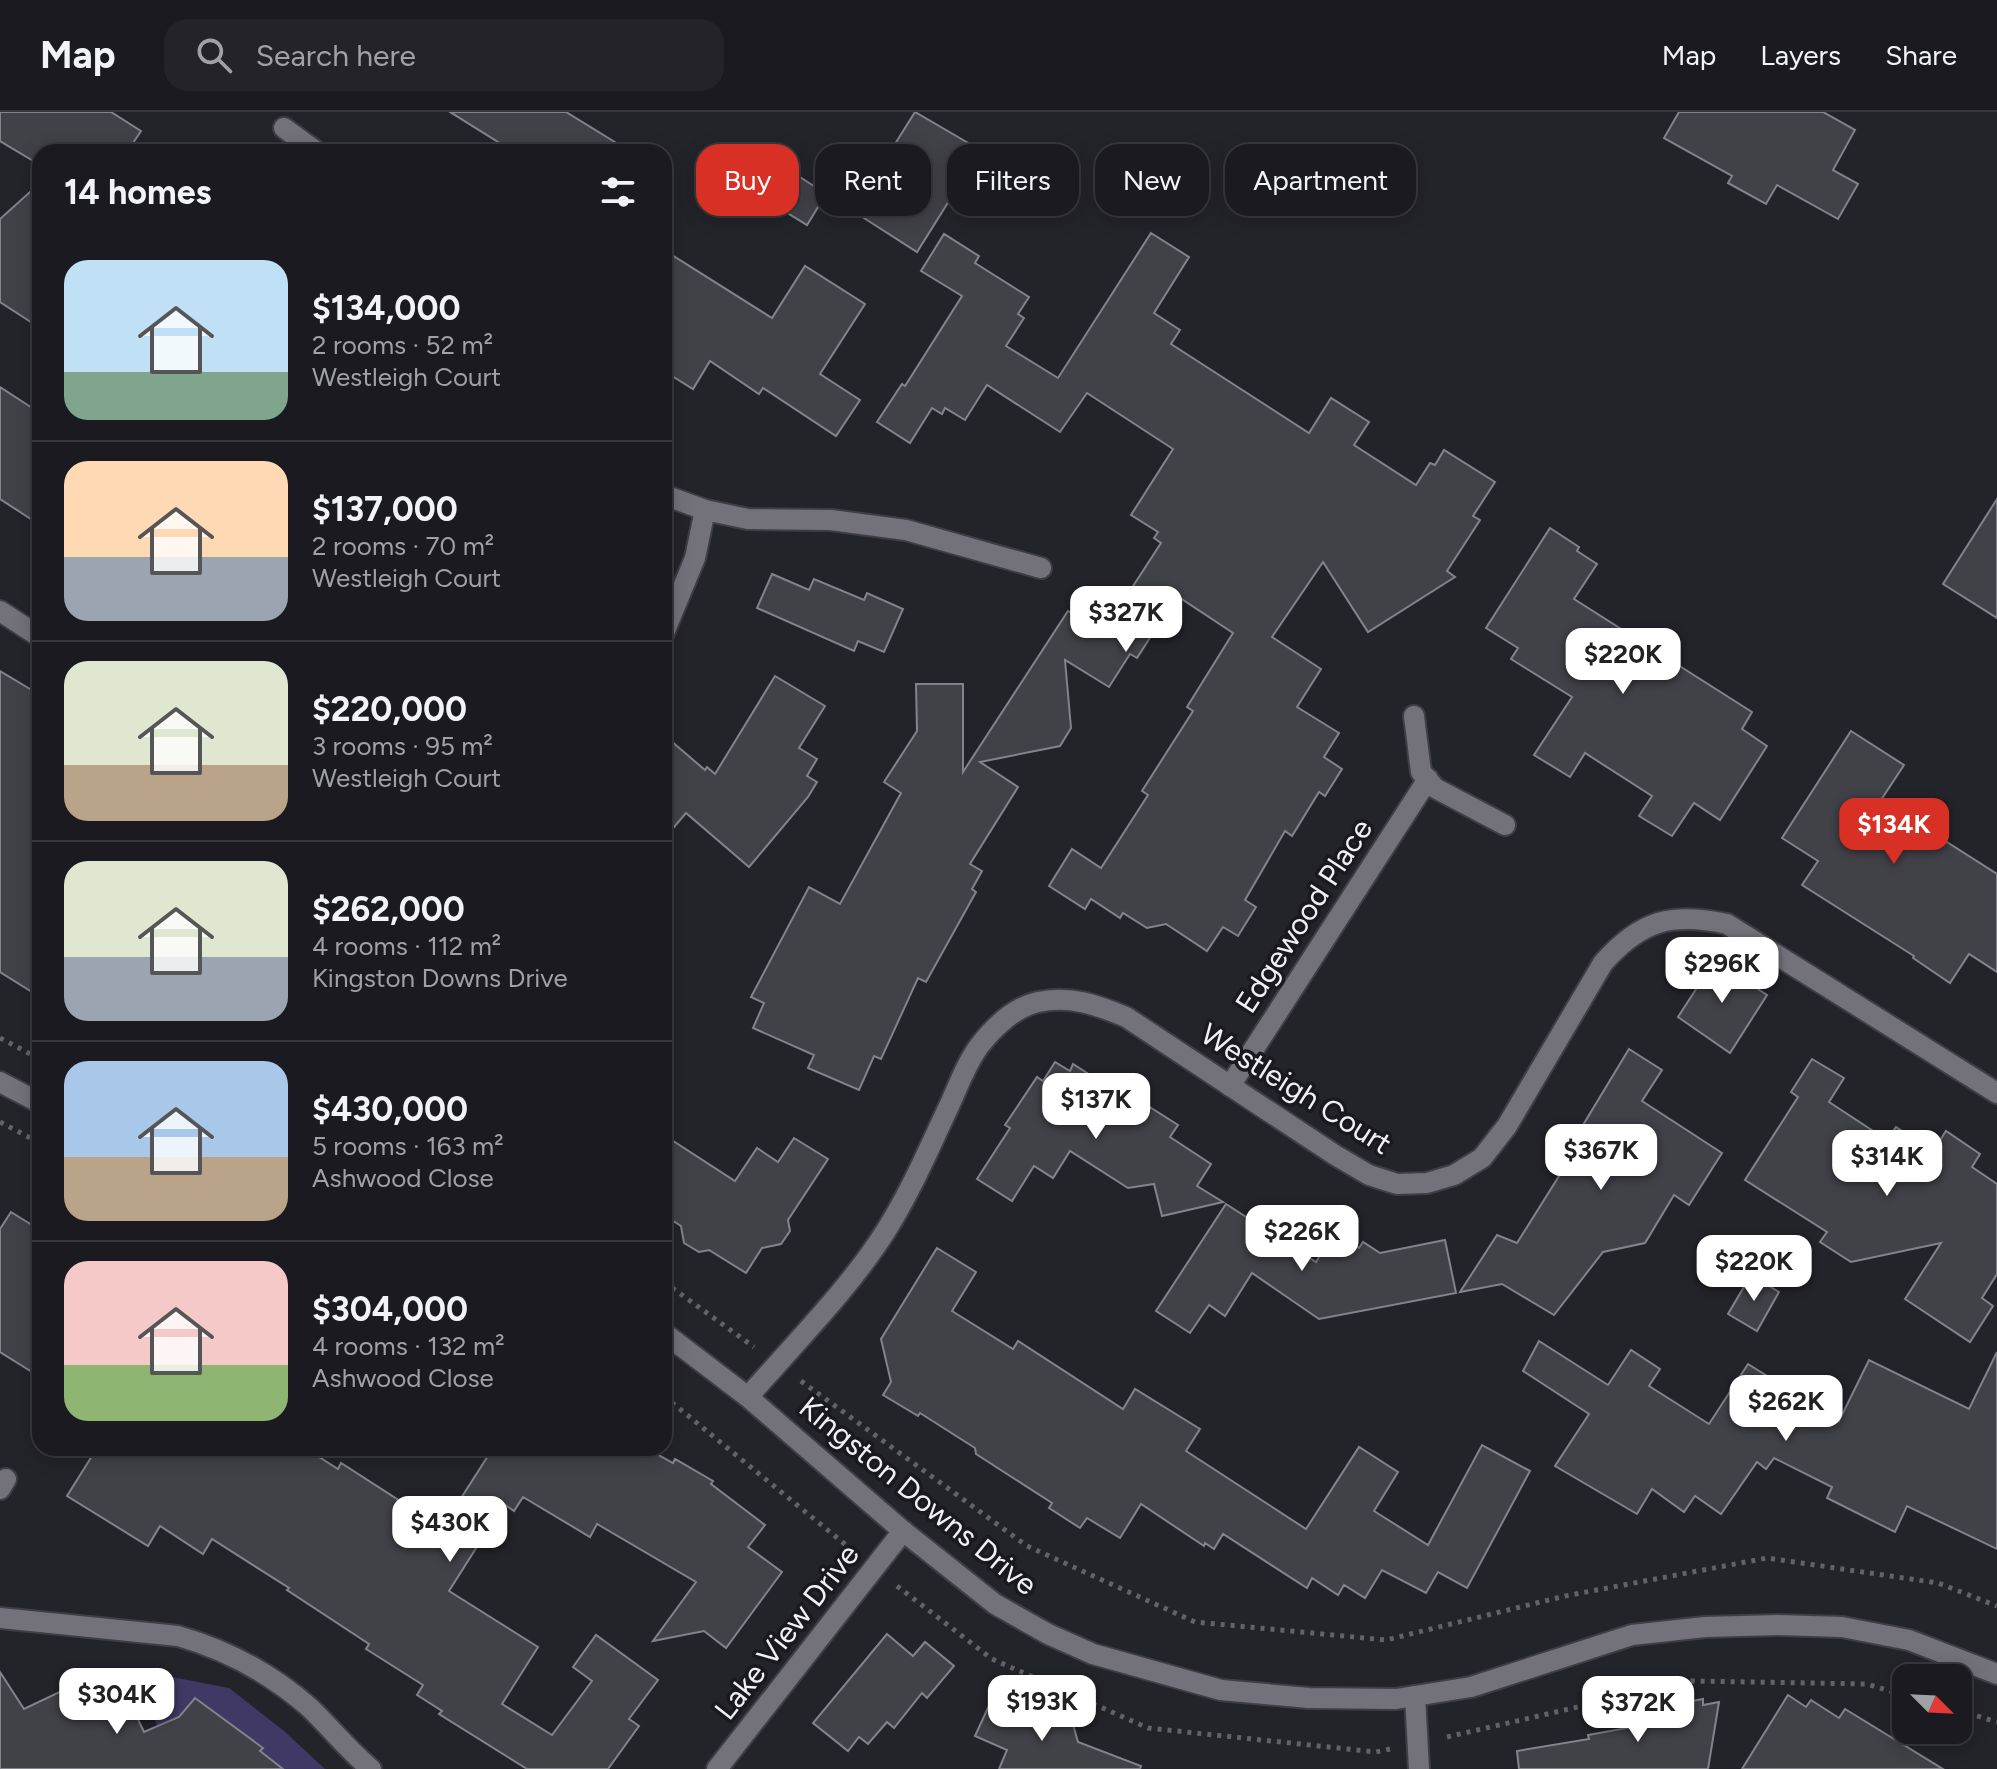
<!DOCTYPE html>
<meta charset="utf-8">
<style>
:root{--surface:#1a1a20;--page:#232329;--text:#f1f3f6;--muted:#9fa1a5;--line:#38383e;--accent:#d93025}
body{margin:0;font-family:Figtree,sans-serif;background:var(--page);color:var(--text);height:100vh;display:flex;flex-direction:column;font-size:30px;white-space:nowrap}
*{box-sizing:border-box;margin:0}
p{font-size:26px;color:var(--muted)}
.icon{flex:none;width:44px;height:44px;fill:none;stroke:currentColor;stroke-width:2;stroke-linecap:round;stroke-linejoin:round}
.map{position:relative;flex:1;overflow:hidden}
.sheet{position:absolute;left:32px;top:32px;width:640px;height:1312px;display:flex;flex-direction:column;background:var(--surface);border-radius:24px;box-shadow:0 4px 20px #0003,0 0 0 2px var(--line)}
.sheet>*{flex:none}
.top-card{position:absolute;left:696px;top:32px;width:760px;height:72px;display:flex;gap:16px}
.needle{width:52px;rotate:114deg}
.fabs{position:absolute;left:1892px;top:1552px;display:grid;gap:16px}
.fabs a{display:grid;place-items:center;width:80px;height:80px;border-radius:16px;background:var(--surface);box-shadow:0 4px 20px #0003,0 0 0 2px var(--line);font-size:40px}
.price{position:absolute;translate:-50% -68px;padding:0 18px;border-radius:16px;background:#fff;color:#222;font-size:26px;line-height:52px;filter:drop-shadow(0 2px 4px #0008)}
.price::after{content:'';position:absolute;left:50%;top:48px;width:24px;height:18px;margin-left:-12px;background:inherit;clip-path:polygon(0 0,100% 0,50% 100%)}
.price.current{background:var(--accent);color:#fff}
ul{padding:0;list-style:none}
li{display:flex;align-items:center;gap:24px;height:200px;padding:0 32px}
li+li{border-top:2px solid var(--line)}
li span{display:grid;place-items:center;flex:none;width:224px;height:160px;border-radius:24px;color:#555}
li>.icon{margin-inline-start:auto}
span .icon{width:96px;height:96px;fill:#fffc;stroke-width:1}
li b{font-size:34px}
h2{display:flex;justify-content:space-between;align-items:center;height:96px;padding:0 32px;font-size:34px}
.tag{padding:0 28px;border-radius:24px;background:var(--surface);box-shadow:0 4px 20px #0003,0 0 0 2px var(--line);font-size:28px;line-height:72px}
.tag.current{background:var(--accent);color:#fff}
header{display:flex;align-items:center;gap:48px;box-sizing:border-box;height:112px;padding:0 40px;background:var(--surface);border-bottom:2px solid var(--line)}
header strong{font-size:38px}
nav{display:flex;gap:44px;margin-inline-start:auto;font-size:28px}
.search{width:560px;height:72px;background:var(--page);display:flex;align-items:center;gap:20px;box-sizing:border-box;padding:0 28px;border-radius:24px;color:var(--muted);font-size:30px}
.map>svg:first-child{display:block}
.green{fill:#403965}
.building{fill:#414148;stroke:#83838b;stroke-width:2}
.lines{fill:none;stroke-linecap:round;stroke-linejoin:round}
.minor-casing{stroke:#3f3e44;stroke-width:24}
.path{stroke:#626268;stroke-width:5;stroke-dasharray:4 6;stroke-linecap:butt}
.minor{stroke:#73727b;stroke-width:20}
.labels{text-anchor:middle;stroke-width:7;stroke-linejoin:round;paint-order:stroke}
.street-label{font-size:30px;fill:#f1f1f5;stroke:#1a1920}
</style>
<header>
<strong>Map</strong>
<div class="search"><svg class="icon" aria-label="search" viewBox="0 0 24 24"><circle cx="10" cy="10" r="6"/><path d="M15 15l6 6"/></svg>Search here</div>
<nav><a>Map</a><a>Layers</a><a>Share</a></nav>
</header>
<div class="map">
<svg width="1997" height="1657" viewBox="0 0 1997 1657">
<rect width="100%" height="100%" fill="#23232a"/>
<path class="green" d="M140,1559l89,17 55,43 41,38h-155z"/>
<g class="building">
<path d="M0,0h111l30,19 -14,21h-87v13l-40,-24z"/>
<path d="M450,0h116l65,40h-117z"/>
<path d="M915,0l55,32 -17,26 11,7 -47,75 -64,-41z"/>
<path d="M1679,0h144l32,18 -22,40 25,14 -20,35 -61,-34 -11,19 -38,-21 4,-7 -68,-38z"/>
<path d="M780,52l46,30 -19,31 -47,-29z"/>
<path d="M40,71v145l-40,-26v-83z"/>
<path d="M1151,121l38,24 -35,56 26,17 -9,14 138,89 22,-35 38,24 -15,23 62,40 14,-22 5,2 9,-15 51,32 -22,34 7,4 -33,51 8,6 -87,55 -45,-70 -51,75 49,32 -24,38 42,26 -15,24 18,12 -17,27 -6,-4 -27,44 -7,-5 -40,69 11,7 -18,29 -15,-9 -16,24 -41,-27 -19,4 -24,-15 -3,5 -29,-19 -6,10 -36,-23 23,-37 29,19 47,-73 -6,-4 51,-80 -6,-4 46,-74 -56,-37 -40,62 -7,-4 -21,33 -44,-27 6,68 -11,18 -80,16 38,25 -48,77 12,7 -10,18 4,3 -50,90 -8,-4 -37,81 -7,-3 -15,34 -51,-22 6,-13 -61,-27 11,-25 -13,-6 58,-110 31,17 61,-111 -17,-11 33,-51 -1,-47h47v88l105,-161 32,21 19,-30 3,1 39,-60 -7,-5 4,-6 -27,-17 42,-66 -86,-56 -27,39 -73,-47 -22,35 -20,-12 -3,6 -10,-6 -22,35 -33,-21 25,-38 3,2 57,-90 -41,-25 23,-37 35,22 -4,7 54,34 -11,17 6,4 -18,28 52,32z"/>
<path d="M664,138l108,68 33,-52 60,38 -45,70 40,26 -24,36 -73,-48 -4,6 -49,-33 -17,28 -29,-18z"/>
<path d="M0,275l40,26v112l-40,-26z"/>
<path d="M1997,387v119l-54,-34z"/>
<path d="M1550,416l29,19 -2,4 20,13 -23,35 178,113 -10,17 25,17 -47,74 -26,-17 -22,33 -33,-20 13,-20 -67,-43 -15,24 -36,-22 38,-58 -61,-38 7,-11 -32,-20z"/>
<path d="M772,462l37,16 5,-11 50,21 3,-7 36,16 -19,43 -26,-11 -4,10 -97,-43z"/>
<path d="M0,559l40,24v302l-40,-25z"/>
<path d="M775,564l50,30 -26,42 18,11 -10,17 10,6 -9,15 -59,70 -63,-54 -22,26v-104l41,35 2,-3 8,7z"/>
<path d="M1851,619l53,34 -23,35 116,74v98l-28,-18 -19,29 -37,-25 1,-2 -112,-71 16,-24 -36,-23z"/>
<path d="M1708,844l59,39 -37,58 -52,-36 20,-31 -2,-11z"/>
<path d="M1629,937l33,21 -20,31 80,52 -33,52 -15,-10 -29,48 -42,9 -49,63 -52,-31 -42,8 37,-57 20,8 42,-67 -5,-3z"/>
<path d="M1812,947l32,19 -15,24 58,38 9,-13 37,24 13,-20 34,23 -8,13 25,17v90l-15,24 11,8 -23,36 -65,-43 36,-56 -90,19 -31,-20 7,-10 -82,-52 53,-83 -7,-5z"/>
<path d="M1055,950l15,9 3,-7 28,18 3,-4 74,47 -8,12 41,27 -14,22 26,16 -61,14 -8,-32 -26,4 -58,-37 -17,27 -19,-12 -22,35 -35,-22 33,-51 -5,-3 32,-48 6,4z"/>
<path d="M664,1023l71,46 22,-33 21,14 16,-24 34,21 -40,61 2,11 -9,13 -19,4 -16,25 -37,-23 -10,2 -15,-9 -3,-17 -17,-11z"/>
<path d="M1226,1092l90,58 18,-30 25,16 4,-6 17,11 65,-13 11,53 -137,26 -67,-46 -27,43 -16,-11 -19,28 -34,-22z"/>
<path d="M11,1100l29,18v147l-40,-25v-123z"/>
<path d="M937,1136l39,24 -24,39 61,38 5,-8 105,68 12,-20 65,40 -14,22 120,78 53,-82 39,25 -24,39 54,34 54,-100 48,26 -63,117 -29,-16 -12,21 -44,-23 -17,28 -21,-13 -6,10 -26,-17 -5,10 -84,-54 -9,15 -9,-6 -1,3 -63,-42 -21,34 -33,-20 -7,10 -31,-20 3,-5 -76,-49 -1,-6 -55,-35 -2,3 -35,-21 8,-13 -10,-43z"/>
<path d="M1751,1163l28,17 -22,39 -29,-17z"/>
<path d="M1539,1229l69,44 23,-35 29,19 -11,17 60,38 39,-60 91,57 30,-61 100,49 28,-57v197l-90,-43 -12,26 -68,-34 5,-11 -58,-29 -8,11 -9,-7 -36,52 -26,-18 -11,16 -32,-23 -15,25 -82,-48 34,-52 -66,-43z"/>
<path d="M97,1336h208l33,21 3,-6 101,65 51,-80h153l27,15 2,-4 38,22 -2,3 54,41 -17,22 34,25 -56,76 -22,-17 -51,10 43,-59 -99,-58 -7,13 -67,-40 -9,14 -10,-7 -55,87 89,56 -36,57 50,31 40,-54 -19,-14 23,-32 62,45 -29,39 10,7 -31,43h-81l-88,-55 3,-3 -25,-16 6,-10 -57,-36 3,-5 -82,-54 2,-2 -77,-49 -9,15 -43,-28 -12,20 -81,-50z"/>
<path d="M887,1522l26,22 12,-14 29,24 -27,32 -5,-5 -28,35 -7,-6 -19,22 -9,-7 -11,14 -35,-28z"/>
<path d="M0,1560l24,37 65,-31 7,15 7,-2 2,3 17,-8 22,46 35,-15 16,-19 68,50 -3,3 23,18h-283z"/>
<path d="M1788,1583l18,12 5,-7 28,18 6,-9 98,60h-201z"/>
<path d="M992,1587l57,26 22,-8 7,25 63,24 -1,3h-141l8,-19 -32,-14z"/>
<path d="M1703,1587v6l16,-3 -11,67h-189l-2,-18 72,-12 -1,-4 72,-13 -2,-15z"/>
</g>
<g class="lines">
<defs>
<g id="minor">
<path d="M284,16l33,24"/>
<path d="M664,383l41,15 43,9 83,1 75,10 135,38"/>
<path d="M0,499l40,26"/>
<path d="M664,521l31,-75 10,-48"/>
<path d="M1414,604l7,56 14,16 70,37"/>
<path d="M0,970l40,21"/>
<path d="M1230,974l198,-307"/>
<path d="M664,1221l84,64 155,134 92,73 53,30 45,20 128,36 88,8 87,1 75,-12 161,-52 73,-8 73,-2 64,2 67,13 88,34"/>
<path d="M748,1285c45,-52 103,-110 139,-168 25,-40 43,-83 63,-125 9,-20 17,-42 30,-59 14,-18 35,-38 58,-43 32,-7 59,3 88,15l209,138 34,20 28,9 30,-1 27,-8 28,-17 25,-32 96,-163c38,-43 69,-51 124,-39l270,169"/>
<path d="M0,1377l6,-10"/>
<path d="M0,1506l178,18c49,14 92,37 131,71 21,20 39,43 62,62"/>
<path d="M1415,1584l4,73"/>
<path d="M717,1657l186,-238"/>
</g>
</defs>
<use href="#minor" class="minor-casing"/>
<g class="path">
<path d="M0,926l40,21"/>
<path d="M0,1010l40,21"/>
<path d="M664,1170l90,65"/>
<path d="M801,1269l226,165 168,76 191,18 179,-44 202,-38 171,25 59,23"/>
<path d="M664,1284l188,154"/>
<path d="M897,1474l95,73 156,69 228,24 14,-3"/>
<path d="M1958,1598l39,12"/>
<path d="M1447,1625l244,-56 176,3 39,12"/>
</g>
<use href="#minor" class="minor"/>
</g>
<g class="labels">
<g class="street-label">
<text transform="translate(1304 804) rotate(-57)" y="10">Edgewood Place</text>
<text transform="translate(1296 977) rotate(32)" y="10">Westleigh Court</text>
<text transform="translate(918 1384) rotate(39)" y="10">Kingston Downs Drive</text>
<text transform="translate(787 1520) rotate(-52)" y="10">Lake View Drive</text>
</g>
</g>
</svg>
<div class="fabs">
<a><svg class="needle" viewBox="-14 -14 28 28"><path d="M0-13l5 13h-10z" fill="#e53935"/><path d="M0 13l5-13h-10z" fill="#9fa1a5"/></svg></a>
</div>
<b class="price" style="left:1126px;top:542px">$327K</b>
<b class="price" style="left:1623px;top:584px">$220K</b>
<b class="price current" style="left:1894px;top:754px">$134K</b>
<b class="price" style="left:1722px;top:893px">$296K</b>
<b class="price" style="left:1096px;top:1029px">$137K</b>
<b class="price" style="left:1601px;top:1080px">$367K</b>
<b class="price" style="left:1887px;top:1086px">$314K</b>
<b class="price" style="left:1302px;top:1161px">$226K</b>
<b class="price" style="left:1754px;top:1191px">$220K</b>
<b class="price" style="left:1786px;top:1331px">$262K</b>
<b class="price" style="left:450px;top:1452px">$430K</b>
<b class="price" style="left:117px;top:1624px">$304K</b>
<b class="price" style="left:1042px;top:1631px">$193K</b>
<b class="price" style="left:1638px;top:1632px">$372K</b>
<div class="top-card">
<a class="tag current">Buy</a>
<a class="tag">Rent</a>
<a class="tag">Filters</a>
<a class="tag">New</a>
<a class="tag">Apartment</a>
</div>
<section class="sheet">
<h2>14 homes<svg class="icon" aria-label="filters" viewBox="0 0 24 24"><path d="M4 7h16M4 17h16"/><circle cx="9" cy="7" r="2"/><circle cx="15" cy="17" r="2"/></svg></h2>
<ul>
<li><span style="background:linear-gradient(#bfe0f5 70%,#7fa58c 0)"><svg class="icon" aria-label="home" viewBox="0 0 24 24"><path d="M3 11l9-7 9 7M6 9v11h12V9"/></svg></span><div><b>$134,000</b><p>2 rooms · 52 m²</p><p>Westleigh Court</p></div></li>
<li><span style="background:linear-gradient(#ffd9b3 60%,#9aa5b1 0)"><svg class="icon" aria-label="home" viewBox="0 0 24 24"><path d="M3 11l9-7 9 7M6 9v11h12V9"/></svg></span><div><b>$137,000</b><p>2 rooms · 70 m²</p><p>Westleigh Court</p></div></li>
<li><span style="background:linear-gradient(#dfe7d0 65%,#b9a48a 0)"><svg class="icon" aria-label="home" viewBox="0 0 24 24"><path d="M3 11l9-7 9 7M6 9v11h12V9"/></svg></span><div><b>$220,000</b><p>3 rooms · 95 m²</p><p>Westleigh Court</p></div></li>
<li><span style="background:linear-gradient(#dfe7d0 60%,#9aa5b1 0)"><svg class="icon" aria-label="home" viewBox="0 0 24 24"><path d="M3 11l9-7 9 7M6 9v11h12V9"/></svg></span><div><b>$262,000</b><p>4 rooms · 112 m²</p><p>Kingston Downs Drive</p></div></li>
<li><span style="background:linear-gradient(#a9c7e8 60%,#b9a48a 0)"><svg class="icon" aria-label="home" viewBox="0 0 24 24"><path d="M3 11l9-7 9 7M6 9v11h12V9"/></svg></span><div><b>$430,000</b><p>5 rooms · 163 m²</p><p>Ashwood Close</p></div></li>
<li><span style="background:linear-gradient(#f6c9c9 65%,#8fb573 0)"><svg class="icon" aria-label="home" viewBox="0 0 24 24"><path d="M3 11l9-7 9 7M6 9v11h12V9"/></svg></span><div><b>$304,000</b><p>4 rooms · 132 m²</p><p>Ashwood Close</p></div></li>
</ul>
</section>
</div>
